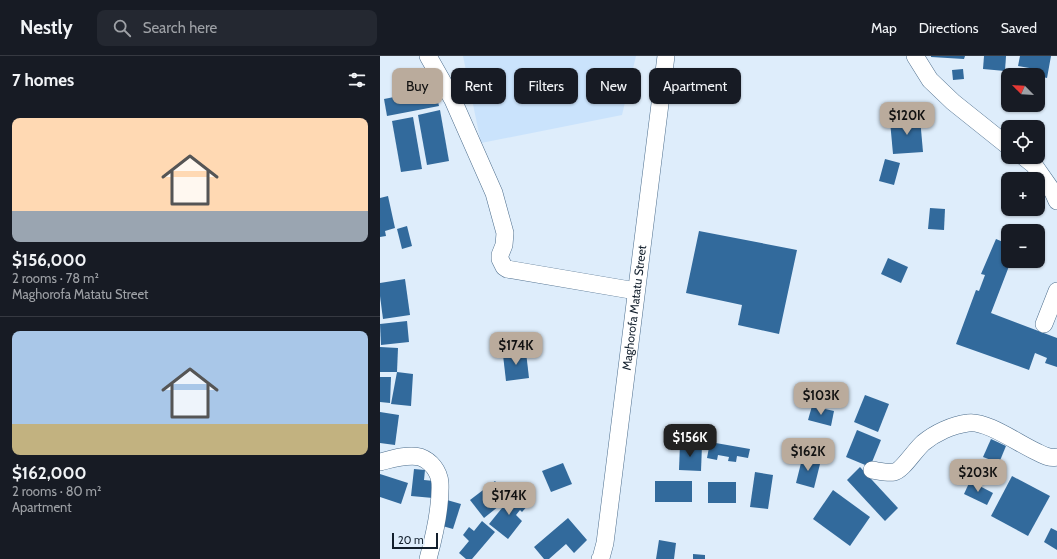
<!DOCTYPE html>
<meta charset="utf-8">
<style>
:root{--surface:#171b24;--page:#242831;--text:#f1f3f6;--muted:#9ea1a6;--line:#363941;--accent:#baab9c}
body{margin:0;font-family:Cabin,sans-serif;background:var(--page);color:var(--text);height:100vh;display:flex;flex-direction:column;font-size:15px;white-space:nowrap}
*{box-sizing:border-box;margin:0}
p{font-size:13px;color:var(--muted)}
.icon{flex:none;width:22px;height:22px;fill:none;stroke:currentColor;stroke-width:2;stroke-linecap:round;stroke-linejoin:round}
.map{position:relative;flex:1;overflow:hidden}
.details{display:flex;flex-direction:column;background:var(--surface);width:380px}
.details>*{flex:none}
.top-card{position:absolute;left:12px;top:12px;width:380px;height:36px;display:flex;gap:8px}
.needle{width:26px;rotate:294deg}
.fabs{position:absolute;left:621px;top:12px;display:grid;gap:8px}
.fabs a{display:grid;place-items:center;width:44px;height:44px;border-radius:8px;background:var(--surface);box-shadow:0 1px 3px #0004;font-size:20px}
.scale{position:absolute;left:12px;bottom:10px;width:46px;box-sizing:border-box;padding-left:4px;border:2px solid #121f2c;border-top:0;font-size:11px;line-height:14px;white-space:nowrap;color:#121f2c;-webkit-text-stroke:3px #deedfb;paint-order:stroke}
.price{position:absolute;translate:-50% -34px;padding:0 9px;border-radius:8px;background:var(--accent);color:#111;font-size:13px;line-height:26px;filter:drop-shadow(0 1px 2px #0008)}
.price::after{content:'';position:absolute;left:50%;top:24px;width:12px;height:9px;margin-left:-6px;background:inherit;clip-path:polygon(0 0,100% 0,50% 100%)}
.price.on{background:#222;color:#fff}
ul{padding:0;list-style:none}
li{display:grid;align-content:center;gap:8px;height:212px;padding:0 12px}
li+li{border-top:1px solid var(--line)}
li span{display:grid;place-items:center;height:124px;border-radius:8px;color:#555}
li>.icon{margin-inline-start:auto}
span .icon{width:72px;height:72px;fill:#fffc;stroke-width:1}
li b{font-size:17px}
h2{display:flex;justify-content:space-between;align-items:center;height:48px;padding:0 12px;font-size:17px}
.tag{padding:0 14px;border-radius:8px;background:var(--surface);box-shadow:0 1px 3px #0004;font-size:14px;line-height:36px}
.tag.on{background:var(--accent);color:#111}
header{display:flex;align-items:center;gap:24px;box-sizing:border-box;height:56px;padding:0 20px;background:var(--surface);border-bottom:1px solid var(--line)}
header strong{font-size:19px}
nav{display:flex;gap:22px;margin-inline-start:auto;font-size:14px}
.search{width:280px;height:36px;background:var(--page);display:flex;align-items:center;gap:10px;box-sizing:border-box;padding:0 14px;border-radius:8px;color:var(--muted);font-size:15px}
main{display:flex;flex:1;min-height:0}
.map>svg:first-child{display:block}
.built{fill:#cae3fc}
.building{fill:#326a9c}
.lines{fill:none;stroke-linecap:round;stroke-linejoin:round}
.minor-casing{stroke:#4c6d8c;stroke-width:18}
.minor{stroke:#fff;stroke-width:17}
.labels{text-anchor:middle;stroke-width:4;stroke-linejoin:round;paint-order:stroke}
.street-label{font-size:12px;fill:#121f2c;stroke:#deedfb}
</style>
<header>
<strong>Nestly</strong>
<div class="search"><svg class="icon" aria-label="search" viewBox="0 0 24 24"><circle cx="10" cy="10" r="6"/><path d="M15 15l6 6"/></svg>Search here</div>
<nav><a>Map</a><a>Directions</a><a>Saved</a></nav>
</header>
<main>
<section class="details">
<h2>7 homes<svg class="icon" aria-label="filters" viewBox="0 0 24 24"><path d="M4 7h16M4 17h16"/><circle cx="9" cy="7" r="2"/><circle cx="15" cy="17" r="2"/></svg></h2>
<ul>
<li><span style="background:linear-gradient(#ffd9b3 75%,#9aa5b1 0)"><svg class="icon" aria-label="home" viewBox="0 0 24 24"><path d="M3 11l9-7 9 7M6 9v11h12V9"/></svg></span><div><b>$156,000</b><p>2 rooms · 78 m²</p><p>Maghorofa Matatu Street</p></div></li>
<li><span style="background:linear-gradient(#a9c7e8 75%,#c2b280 0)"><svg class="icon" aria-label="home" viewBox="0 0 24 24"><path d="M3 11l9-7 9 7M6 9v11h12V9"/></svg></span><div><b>$162,000</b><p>2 rooms · 80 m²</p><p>Apartment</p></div></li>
</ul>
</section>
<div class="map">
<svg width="677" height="503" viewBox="0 0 677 503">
<rect width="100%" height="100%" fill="#deedfb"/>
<path class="built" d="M83,0h173l-14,59 -141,28z"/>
<g class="building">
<path d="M551,0h34l-1,3 -33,-2z"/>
<path d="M604,0h22l-1,15 -22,-2z"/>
<path d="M640,0h31l-4,22 -13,-3 1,-6 -17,-3z"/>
<path d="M583,13l1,10 -11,1 -1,-10z"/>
<path d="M55,33l4,17 -52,10 -3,-17z"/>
<path d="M60,54l9,51 -22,4 -9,-50z"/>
<path d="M33,61l9,52 -21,3 -9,-51z"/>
<path d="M540,62l3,34 -30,2 -3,-33z"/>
<path d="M505,103l15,4 -6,22 -15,-4z"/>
<path d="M8,140l7,32 -10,3 1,5 -6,1v-39z"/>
<path d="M550,152l15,1 -1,21 -16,-1z"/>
<path d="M27,170l5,20 -10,3 -5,-20z"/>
<path d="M319,175l98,19 -18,84 -41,-9 4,-20 -56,-12z"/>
<path d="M616,183l12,5v17h3l-20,52 66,25v29l-12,-4 2,-5 -12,-5 -6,17 -73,-26 20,-54 3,1 6,-16 -4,-1z"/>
<path d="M508,202l20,9 -7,16 -20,-9z"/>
<path d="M25,223l5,36 -27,4 -3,-23v-13z"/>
<path d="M27,265l2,21 -28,3 -1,-21z"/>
<path d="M0,291l18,1 -1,24h-17z"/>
<path d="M146,296l3,26 -23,3 -3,-26z"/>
<path d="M17,316l16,2 -2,32 -20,-2z"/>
<path d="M0,321h11l-1,26 -10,-1z"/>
<path d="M485,339l24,9 -11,28 -24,-10z"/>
<path d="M432,350l22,5 -3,15 -23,-6z"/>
<path d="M0,356l19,3 -4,30 -15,-2z"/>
<path d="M477,374l24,10 -11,27 -24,-10z"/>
<path d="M611,383l15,7 -7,17 -16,-6z"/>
<path d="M330,386l40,7 -2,9 -11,-2 -1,6 -8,-1 1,-4 -11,-2 -1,5 -10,-2z"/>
<path d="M300,388l22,1 -1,26 -22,-1z"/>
<path d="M423,399l18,5 -7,28 -18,-5z"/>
<path d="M183,407l9,21 -21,8 -9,-21z"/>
<path d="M480,411l38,41 -13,13 -38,-41z"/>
<path d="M34,413l11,1 -1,10 10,1 -1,17 -22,-2z"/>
<path d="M375,416l18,3 -5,34 -18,-2z"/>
<path d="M0,418l28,9 -7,21 -21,-7z"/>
<path d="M632,420l38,20 -22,40 -37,-20z"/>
<path d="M115,425l14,17 -25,20 -14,-18z"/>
<rect x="275" y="425" width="37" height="21"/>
<path d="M590,425l23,12 -6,12 -23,-11z"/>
<rect x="328" y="426" width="28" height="21"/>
<path d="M453,434l37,27 -20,29 -37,-27z"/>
<path d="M135,436l14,12 -7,8 -2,-2 -4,5 6,6 -14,18 -19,-15z"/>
<path d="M67,444l14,4 -8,25 -14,-4z"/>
<path d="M188,462l19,22 -13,13 -8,-9 -17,15h-5l-10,-12z"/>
<path d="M102,465l13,11 -23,27h-6l-7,-6 10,-12 -6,-6 6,-8 5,4z"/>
<path d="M671,472l6,3v19l-13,-8z"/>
<path d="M279,484l17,3 -2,16h-18z"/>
<path d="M313,498l12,1v4h-12z"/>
</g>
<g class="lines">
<defs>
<g id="minor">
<path d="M48,0l25,44 41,93 11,40 -1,12 -4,10v4l4,8 3,2 129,22"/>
<path d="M535,0l15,24 23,22 55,44"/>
<path d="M644,101l10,8 19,27 4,9"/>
<path d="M664,268l13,-33"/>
<path d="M0,406c12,-3 27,-8 40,-5 11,4 19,14 20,26 1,23 -6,54 -12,76"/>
<path d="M492,414c7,1 15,3 22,2 8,-1 21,-22 29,-29 12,-10 29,-18 45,-20 18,-3 51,21 69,29 6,3 13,7 20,5"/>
<path id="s1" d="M220,503l1,-1 4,-15 61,-487"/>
</g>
</defs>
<use href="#minor" class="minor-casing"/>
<use href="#minor" class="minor"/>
</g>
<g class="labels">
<g class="street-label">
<text dy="4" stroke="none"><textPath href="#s1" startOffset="254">Maghorofa Matatu Street</textPath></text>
</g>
</g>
</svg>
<div class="fabs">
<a><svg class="needle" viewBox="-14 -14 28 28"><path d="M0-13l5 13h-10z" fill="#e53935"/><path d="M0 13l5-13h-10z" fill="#9ea1a6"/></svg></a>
<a><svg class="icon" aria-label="locate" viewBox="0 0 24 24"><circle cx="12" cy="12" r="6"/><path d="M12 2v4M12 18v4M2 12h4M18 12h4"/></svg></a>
<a>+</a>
<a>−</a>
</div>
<div class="scale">20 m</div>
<b class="price" style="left:527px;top:80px">$120K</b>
<b class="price" style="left:136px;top:310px">$174K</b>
<b class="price" style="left:441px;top:360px">$103K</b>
<b class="price on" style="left:310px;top:402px">$156K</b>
<b class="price" style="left:428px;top:416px">$162K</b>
<b class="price" style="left:598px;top:437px">$203K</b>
<b class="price" style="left:129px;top:460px">$174K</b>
<div class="top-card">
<a class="tag on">Buy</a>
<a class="tag">Rent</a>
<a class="tag">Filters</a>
<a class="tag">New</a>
<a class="tag">Apartment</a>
</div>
</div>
</main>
